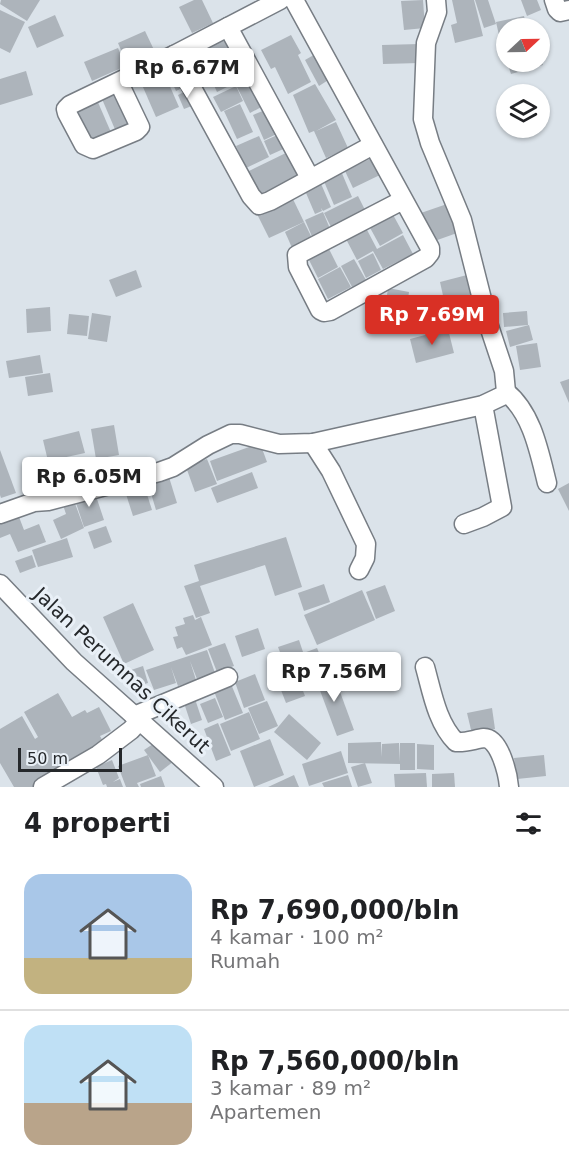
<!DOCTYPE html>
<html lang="id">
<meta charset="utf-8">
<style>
:root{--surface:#fff;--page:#f6f6f6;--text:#202124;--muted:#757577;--line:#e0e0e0;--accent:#d93025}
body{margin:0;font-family:"DejaVu Sans",sans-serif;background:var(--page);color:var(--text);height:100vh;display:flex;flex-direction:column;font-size:22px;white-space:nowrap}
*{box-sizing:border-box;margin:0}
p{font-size:20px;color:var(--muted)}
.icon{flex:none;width:33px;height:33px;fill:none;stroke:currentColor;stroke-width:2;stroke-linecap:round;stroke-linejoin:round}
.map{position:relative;height:787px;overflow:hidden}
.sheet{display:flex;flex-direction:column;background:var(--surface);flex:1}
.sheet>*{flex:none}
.needle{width:39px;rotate:68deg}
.buttons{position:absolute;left:496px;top:18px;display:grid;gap:12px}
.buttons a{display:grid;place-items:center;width:54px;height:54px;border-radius:50%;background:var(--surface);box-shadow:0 2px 4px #0004;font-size:30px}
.scale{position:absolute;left:18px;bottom:15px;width:104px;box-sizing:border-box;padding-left:6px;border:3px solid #25282b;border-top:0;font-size:16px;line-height:21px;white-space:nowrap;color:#25282b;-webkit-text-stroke:4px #e9f0f7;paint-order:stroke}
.price{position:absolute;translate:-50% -51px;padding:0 14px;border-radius:6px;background:#fff;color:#222;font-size:20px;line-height:39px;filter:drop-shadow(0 2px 3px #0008)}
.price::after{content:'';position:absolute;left:50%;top:36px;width:18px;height:14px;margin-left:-9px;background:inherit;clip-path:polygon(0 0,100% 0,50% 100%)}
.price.active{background:var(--accent);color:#fff}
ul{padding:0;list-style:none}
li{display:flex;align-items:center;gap:18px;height:150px;padding:0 24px}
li+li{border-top:2px solid var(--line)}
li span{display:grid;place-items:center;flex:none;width:168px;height:120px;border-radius:18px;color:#555}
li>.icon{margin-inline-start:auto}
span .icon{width:72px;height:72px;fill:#fffc;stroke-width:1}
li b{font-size:26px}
h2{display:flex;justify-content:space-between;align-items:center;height:72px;padding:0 24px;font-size:26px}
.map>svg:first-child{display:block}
.building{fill:#adb4bb}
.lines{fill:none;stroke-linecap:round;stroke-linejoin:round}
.minor-casing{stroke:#777d84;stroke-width:21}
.minor{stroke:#fff;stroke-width:18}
.labels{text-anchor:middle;stroke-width:6;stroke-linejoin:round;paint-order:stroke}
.street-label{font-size:20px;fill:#25282b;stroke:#e9f0f7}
</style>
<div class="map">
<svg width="569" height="787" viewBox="0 0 569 787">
<rect width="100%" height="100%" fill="#dbe3ea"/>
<g class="building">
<path d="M1,0h39l-13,21 -27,-17z"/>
<path d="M194,0h8l11,23 -21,10 -13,-26z"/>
<path d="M423,0l2,28 -21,2 -3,-29z"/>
<path d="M452,0h22l9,36 -28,7 -4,-18 6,-2z"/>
<path d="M475,0h13l8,24 -12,4z"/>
<path d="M521,0h16l4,10 -14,6z"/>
<path d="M0,10l25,12 -15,31 -10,-5z"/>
<path d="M55,15l9,21 -27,12 -9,-21z"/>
<path d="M524,16l3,12h-20v15l-6,1 -5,-22z"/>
<path d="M145,31l10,21 -28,12 -9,-21z"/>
<path d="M291,35l10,18 -3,2 13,27 -23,12 -13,-27 -4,2 -10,-19z"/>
<path d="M232,36l12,25 -22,11 -12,-25z"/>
<path d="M419,44l1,19 -37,1 -1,-19z"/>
<path d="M118,48l8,18 -34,15 -8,-19z"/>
<path d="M319,52l14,25 -14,9 -14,-26z"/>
<path d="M215,60l7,15 -17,8 -7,-16z"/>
<path d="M507,62h35l1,3 -32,9z"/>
<path d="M248,65l19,39 -17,9 -15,-30 -18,9 -5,-11z"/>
<path d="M162,68l17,39 -23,10 -17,-39z"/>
<path d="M26,71l7,24 -33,10v-26z"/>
<path d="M181,75l5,11 -10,5 -5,-11z"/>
<path d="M315,84l21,36 -20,11 20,-9 12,26 -22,10 -12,-27 -5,2 -16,-38z"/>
<path d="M236,86l7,15 -22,11 -8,-15z"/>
<path d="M190,89l7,15 -13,5 -6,-14z"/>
<path d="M120,91l16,34 -19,9 -15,-35z"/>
<path d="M97,100l16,37 -21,9 -16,-36z"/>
<path d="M240,104l13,28 -16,7 -13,-28z"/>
<path d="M270,108l11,24 -17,8 -11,-25z"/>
<path d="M284,132l6,14 -20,9 -6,-14z"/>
<path d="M259,136l10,21 -23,11 -10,-22z"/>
<path d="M290,151l12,25 -43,21 -12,-25z"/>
<path d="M374,157l8,17 -29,14 -8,-17z"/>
<path d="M341,171l11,26 -18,8 -11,-26z"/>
<path d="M319,179l12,28 -8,4 -2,-3 1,3 -7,3 -12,-28z"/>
<path d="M358,196l8,16 -34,17 -8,-16z"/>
<path d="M292,197l12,25 -35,16 -12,-24z"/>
<path d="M447,204l10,29 -28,10 -11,-29z"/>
<path d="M391,211l12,22 -23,13 -12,-22z"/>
<path d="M323,212l8,19 -18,8 -8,-19z"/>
<path d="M304,222l9,18 -20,10 -8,-18z"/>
<path d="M366,228l11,21 26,-14 10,19 -30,15 -10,-18 -16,9 -11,-21z"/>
<path d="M328,247l10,20 -20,11 -10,-20z"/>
<path d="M373,253l8,17 -15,8 -8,-17z"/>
<path d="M354,259l12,21 -14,7 -11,-21z"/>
<path d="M340,267l11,20 -23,12 -10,-20z"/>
<path d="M136,270l6,17 -26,10 -7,-17z"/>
<path d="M467,275l7,28 -28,6 -6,-27z"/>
<path d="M388,288l21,4 -3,20 -21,-3z"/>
<path d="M50,307l1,24 -24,2 -1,-24z"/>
<path d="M527,311l1,14 -24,2 -1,-14z"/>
<path d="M92,313l19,3 -4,26 -19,-3z"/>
<path d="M69,314l20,2 -2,20 -20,-2z"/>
<path d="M529,325l4,15 -23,7 -4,-16z"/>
<path d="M448,329l6,24 -38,10 -6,-24z"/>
<path d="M537,343l4,24 -21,3 -4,-24z"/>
<path d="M40,355l3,18 -34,5 -3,-17z"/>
<path d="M50,373l3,19 -25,4 -3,-19z"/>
<path d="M569,379v24l-9,-21z"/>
<path d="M114,425l5,30 -23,4 -5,-30z"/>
<path d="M79,431l6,22 -37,8 -5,-21z"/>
<path d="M260,443l7,19 -50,19 -7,-20z"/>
<path d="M0,450l16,43 -15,5 -1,-3z"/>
<path d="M207,459l10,25 -22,8 -9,-25z"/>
<path d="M252,472l6,16 -41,15 -6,-15z"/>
<path d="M168,474l9,29 -21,7 -9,-30z"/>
<path d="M569,483v28l-11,-22z"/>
<path d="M144,485l8,25 -19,6 -8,-25z"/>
<path d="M94,490l10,30 -20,7 -10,-30z"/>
<path d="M73,498l11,30 -23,11 -8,-19 13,-6 -4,-12z"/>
<path d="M16,509l8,21 15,-6 7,18 -28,10 -8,-18 -10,4v-23z"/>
<path d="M106,526l6,16 -18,7 -6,-17z"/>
<path d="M286,537l16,50 -27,9 -10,-31 -65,21 10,27 -14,5 -12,-32 15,-5 -5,-16z"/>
<path d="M67,538l6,19 -35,10 -6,-17z"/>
<path d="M32,555l4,12 -16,6 -5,-12z"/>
<path d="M324,584l6,18 -26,9 -6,-18z"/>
<path d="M385,585l10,26 -19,8 -10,-27z"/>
<path d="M362,590l13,30 -58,25 -13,-30z"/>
<path d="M133,603l21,47 -30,14 -21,-47z"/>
<path d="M193,615l2,5 6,-3 11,28 -26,10 -4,-8 -5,2 -4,-12 5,-1 -3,-9 10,-3 -2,-6z"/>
<path d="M258,628l7,21 -23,8 -7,-21z"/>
<path d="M299,640l4,12 -20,8 -5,-13z"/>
<path d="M225,643l9,23 -17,6 -9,-23z"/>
<path d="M317,648l9,22 -25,10 -8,-23z"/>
<path d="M207,650l8,23 -18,6 -7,-18 6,19 -18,6 -7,-19 5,16 -22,7 -8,-20z"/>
<path d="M143,666l5,17 -17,5 -6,-16z"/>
<path d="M332,670l22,60 -17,6 -22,-59z"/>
<path d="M255,674l10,26 -21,8 -9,-26z"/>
<path d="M298,678l7,18 -19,7 -7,-18z"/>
<path d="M231,684l12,29 -18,7 -11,-29z"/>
<path d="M58,693l14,24 13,-7 2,3 12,-6 12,24 -11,5 5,9 -72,42h-19l-14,-24v-34l22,-13 13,23 3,-2 -14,-25z"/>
<path d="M215,698l8,19 -15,6 -8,-19z"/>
<path d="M195,699l7,21 -11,4 -7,-21z"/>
<path d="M267,701l11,25 -19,8 -11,-26z"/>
<path d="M492,708l3,21 -23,5 -5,-21z"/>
<path d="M249,712l11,27 -29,12 -11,-27z"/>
<path d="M289,714l32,29 -14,17 -33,-28z"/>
<path d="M218,723l13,32 -15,6 -12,-32z"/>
<path d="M270,739l14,36 -30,12 -14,-36z"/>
<path d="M159,740l15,21 -14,11 -16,-22z"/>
<path d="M381,742v15l1,-13 17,-1 1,19v-19h15v27h-15v-6l-52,-1v-20z"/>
<path d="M417,744l17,1v25l-17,-1z"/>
<path d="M341,751l7,22 -39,13 -7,-22z"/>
<path d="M148,755l8,21 -19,7 2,4h-13l-8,-21z"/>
<path d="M544,755l2,21 -29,3 -3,-21z"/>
<path d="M112,760l7,18 -6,4 7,-3 3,8h-16l-1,-3 -3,1 -7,-18z"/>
<path d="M365,763l7,20 -14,4 -7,-20z"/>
<path d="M426,773l1,14h-32l-1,-13z"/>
<path d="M454,773l1,14h-23v-13z"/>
<path d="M294,775l5,12h-31z"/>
<path d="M348,775l4,12h-28l-2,-4z"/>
<path d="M161,776l4,11h-24l-1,-3z"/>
</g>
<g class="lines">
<defs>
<g id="minor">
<path d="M294,0l136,248v5l-4,5 -96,53 -6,1 -4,-2 -22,-43 -1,-12 106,-55"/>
<path d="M554,0l3,9 3,3 9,-2"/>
<path d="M228,27l82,151"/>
<path d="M174,55l77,141 8,9 11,-4 103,-56"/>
<path d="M119,83l21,44 -4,4 -43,18 -9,-4 -17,-32 -1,-4 4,-4 104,-50 106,-55"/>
<path d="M506,392c26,21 33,59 41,91"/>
<path d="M313,443l18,28 35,73 -1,14 -6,12"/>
<path d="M0,514l34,-12 14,-1 111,-29 14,-5 35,-22 23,-11h9l39,10 34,-1 170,-38 19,-9 4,-4 -2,-21 -16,-48 -26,-103 -32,-77 -7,-24 3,-76 11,-31 -1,-12"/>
<path d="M464,524l19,-7 19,-10 -19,-102"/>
<path d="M0,584l74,78 140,125"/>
<path d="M425,667c7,25 12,56 31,75 10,1 19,-3 28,-4 16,0 24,37 25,49"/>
<path d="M134,716l94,-39"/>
<path d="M43,787l55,-32 33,-25 9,-10"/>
</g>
</defs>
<use href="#minor" class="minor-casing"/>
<use href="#minor" class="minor"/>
</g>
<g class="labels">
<g class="street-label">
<text transform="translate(122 670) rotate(43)" y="7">Jalan Perumnas Cikerut</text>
</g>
</g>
</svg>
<div class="buttons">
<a><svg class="needle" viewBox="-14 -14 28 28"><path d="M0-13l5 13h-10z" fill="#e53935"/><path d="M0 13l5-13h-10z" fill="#757577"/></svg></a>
<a><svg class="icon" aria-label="layers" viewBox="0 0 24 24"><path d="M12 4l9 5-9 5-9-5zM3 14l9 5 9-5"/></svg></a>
</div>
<div class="scale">50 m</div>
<b class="price" style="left:187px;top:99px">Rp 6.67M</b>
<b class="price active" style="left:432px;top:346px">Rp 7.69M</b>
<b class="price" style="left:89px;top:508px">Rp 6.05M</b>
<b class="price" style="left:334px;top:703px">Rp 7.56M</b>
</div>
<section class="sheet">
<h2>4 properti<svg class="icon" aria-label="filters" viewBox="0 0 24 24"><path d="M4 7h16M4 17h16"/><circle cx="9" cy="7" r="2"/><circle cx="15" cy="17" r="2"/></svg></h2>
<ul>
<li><span style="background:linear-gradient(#a9c7e8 70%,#c2b280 0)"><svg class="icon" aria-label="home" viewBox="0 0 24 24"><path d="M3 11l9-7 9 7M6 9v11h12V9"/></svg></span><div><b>Rp 7,690,000/bln</b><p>4 kamar · 100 m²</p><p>Rumah</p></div></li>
<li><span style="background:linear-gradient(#bfe0f5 65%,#b9a48a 0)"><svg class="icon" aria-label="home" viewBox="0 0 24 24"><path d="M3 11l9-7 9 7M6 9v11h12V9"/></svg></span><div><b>Rp 7,560,000/bln</b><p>3 kamar · 89 m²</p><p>Apartemen</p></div></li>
</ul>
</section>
